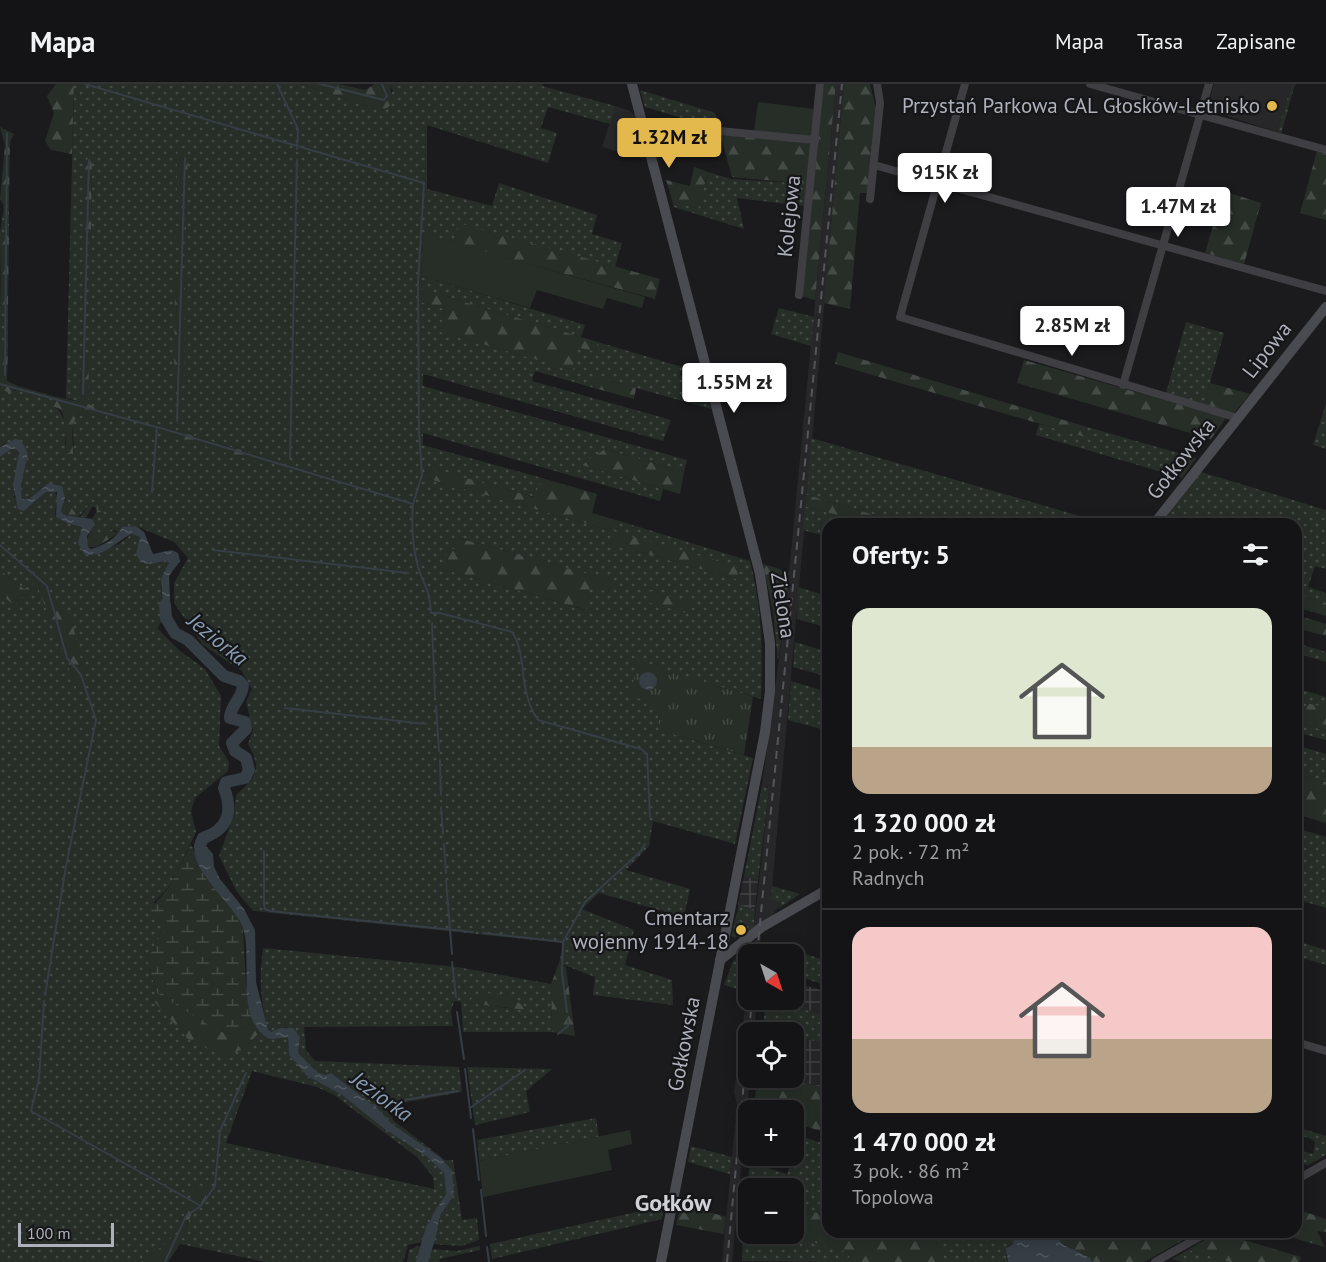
<!DOCTYPE html>
<html lang="pl">
<meta charset="utf-8">
<style>
:root{--surface:#141416;--page:#212123;--text:#f1f3f6;--muted:#9d9ea1;--line:#333335;--accent:#e3b84c}
body{margin:0;font-family:"PT Sans",sans-serif;background:var(--page);color:var(--text);height:100vh;display:flex;flex-direction:column;font-size:22px;white-space:nowrap}
*{box-sizing:border-box;margin:0}
p{font-size:20px;color:var(--muted)}
.icon{flex:none;width:33px;height:33px;fill:none;stroke:currentColor;stroke-width:2;stroke-linecap:round;stroke-linejoin:round}
.map{position:relative;flex:1;overflow:hidden}
.drawer{position:absolute;left:822px;top:434px;width:480px;height:720px;display:flex;flex-direction:column;background:var(--surface);border-radius:18px;box-shadow:0 3px 15px #0003,0 0 0 2px var(--line)}
.drawer>*{flex:none}
.needle{width:39px;rotate:141deg}
.fabs{position:absolute;left:738px;top:860px;display:grid;gap:12px}
.fabs a{display:grid;place-items:center;width:66px;height:66px;border-radius:12px;background:var(--surface);box-shadow:0 3px 15px #0003,0 0 0 2px var(--line);font-size:30px}
.scale{position:absolute;left:18px;bottom:15px;width:96px;box-sizing:border-box;padding-left:6px;border:3px solid #aeb1bb;border-top:0;font-size:16px;line-height:21px;white-space:nowrap;color:#aeb1bb;-webkit-text-stroke:4px #161618;paint-order:stroke}
.price{position:absolute;translate:-50% -51px;padding:0 14px;border-radius:6px;background:#fff;color:#222;font-size:20px;line-height:39px;filter:drop-shadow(0 2px 3px #0008)}
.price::after{content:'';position:absolute;left:50%;top:36px;width:18px;height:14px;margin-left:-9px;background:inherit;clip-path:polygon(0 0,100% 0,50% 100%)}
.price.current{background:var(--accent);color:#111}
ul{padding:0;list-style:none}
li{display:grid;align-content:center;gap:12px;height:318px;padding:0 30px}
li+li{border-top:2px solid var(--line)}
li span{display:grid;place-items:center;height:186px;border-radius:18px;color:#555}
li>.icon{margin-inline-start:auto}
span .icon{width:108px;height:108px;fill:#fffc;stroke-width:1}
li b{font-size:26px}
h2{display:flex;justify-content:space-between;align-items:center;height:72px;padding:0 30px;font-size:26px}
header{display:flex;align-items:center;gap:36px;box-sizing:border-box;height:84px;padding:0 30px;background:var(--surface);border-bottom:2px solid var(--line)}
header strong{font-size:28px}
nav{display:flex;gap:33px;margin-inline-start:auto;font-size:21px}
.map>svg:first-child{display:block}
.built{fill:#272729}
.industrial{fill:url(#industrial-grid)}
.grass{fill:url(#grass-dots);fill-rule:evenodd}
.forest{fill:url(#forest-firs)}
.wetland{fill:url(#wetland-marsh)}
.park{fill:url(#park-tufts)}
.garden{fill:#272e28}
.water{fill:url(#water-ripples)}
.lines{fill:none;stroke-linecap:round;stroke-linejoin:round}
.stream{stroke:#353d45;stroke-width:2}
.river{stroke:#353d45;stroke-width:12}
.street{stroke:#3e3e43;stroke-width:8}
.secondary{stroke:#4a4b51;stroke-width:10}
.rail{stroke:#55565c;stroke-width:2;stroke-dasharray:8 6;stroke-linecap:butt}
.poi-dot{fill:#e3b84c;stroke:#161618;stroke-width:2}
.labels{text-anchor:middle;stroke-width:4.5;stroke-linejoin:round;paint-order:stroke}
.poi-label{font-size:21px;fill:#aeb1bb;stroke:#161618;text-anchor:end}
.street-label{font-size:21px;fill:#aeb1bb;stroke:#161618}
.water-label{font-size:22px;font-style:italic;fill:#899db2;stroke:#161618}
.quarter-label{font-size:24px;font-weight:bold;fill:#cfd1d7;stroke:#161618}
</style>
<header>
<strong>Mapa</strong>
<nav><a>Mapa</a><a>Trasa</a><a>Zapisane</a></nav>
</header>
<div class="map">
<svg width="1326" height="1178" viewBox="0 0 1326 1178">
<defs>
<pattern id="industrial-grid" width="8" height="8" patternUnits="userSpaceOnUse" patternTransform="scale(1.5)"><rect width="8" height="8" fill="#272729"/><path d="M0 4h8M4 0v8" fill="none" stroke="#444446"/></pattern>
<pattern id="grass-dots" width="8" height="8" patternUnits="userSpaceOnUse" patternTransform="scale(1.5)"><rect width="8" height="8" fill="#272e28"/><path d="M2 2h.1M6 6h.1" fill="none" stroke="#444a45" stroke-width="1.8" stroke-linecap="round"/></pattern>
<pattern id="forest-firs" width="22" height="20" patternUnits="userSpaceOnUse" patternTransform="scale(1.5)"><rect width="22" height="20" fill="#272e28"/><path d="M5 1l3.5 6h-7zM16 11l3.5 6h-7z" fill="#444a45"/></pattern>
<pattern id="wetland-marsh" width="20" height="14" patternUnits="userSpaceOnUse" patternTransform="scale(1.5)"><rect width="20" height="14" fill="#272e28"/><path d="M1 5h8M5 5V1M11 12h8M15 12V8" fill="none" stroke="#444a45"/></pattern>
<pattern id="park-tufts" width="24" height="20" patternUnits="userSpaceOnUse" patternTransform="scale(1.5)"><rect width="24" height="20" fill="#272e28"/><path d="M3 7l-1-3M5 7V3M7 7l1-3M15 17l-1-3M17 17v-4M19 17l1-3" fill="none" stroke="#444a45"/></pattern>
<pattern id="water-ripples" width="26" height="14" patternUnits="userSpaceOnUse" patternTransform="scale(1.5)"><rect width="26" height="14" fill="#353d45"/><path d="M2 4q2-2 4 0t4 0M15 11q2-2 4 0t4 0" fill="none" stroke="#50575e"/></pattern>
</defs>
<rect width="100%" height="100%" fill="#1b1b1d"/>
<g class="built">
<path d="M836,0h8l-73,816 10,3 -9,13 -18,11 15,-137 -7,-5 23,-171z"/>
<path d="M1214,0h78l-15,48 -65,-21 -4,-6z"/>
<path d="M615,22l15,5 5,5 2,7 -3,1 3,1 3,9 4,25 -42,-12z"/>
<path d="M761,851l-1,19h-12v11l-15,-4z"/>
<path d="M748,901v14h9l-3,33h-6l2,45 -18,185h-10l15,-158 -3,-12z"/>
</g>
<g class="industrial">
<path d="M744,792l14,4 -3,30 -17,-5z"/>
<path d="M794,898l34,10v24l-58,-17h24z"/>
<path d="M794,951l34,10v44l-45,-12h11z"/>
</g>
<g class="grass">
<path d="M74,0h227l77,25 15,-18 -3,-7h152v2l73,20 -5,18 -62,-17 -7,21 16,5 -9,30 -121,-38v64l65,17 7,-23 98,32 -5,19 30,9 -7,24 -156,-43 -6,19 -30,-8 -2,41 164,49 -4,12 -160,-48v13l23,7 -3,23 132,38 4,-24 19,5 2,-9 84,25 -2,8 23,7 8,27 -114,-32 -3,11 -59,-17 -3,10 139,39 -8,21 -240,-67v12l264,74 -3,12 -79,-23 -23,16 81,24 -3,12 -237,-68v12l119,33 -7,19 -109,-29 -1,10 187,53 4,-11 134,41c12,48 13,89 11,138l-60,-18 -43,28 1,21 94,28 -18,86 -82,-23 -4,25 -23,24 64,19 -6,28 -85,-24 -17,16 52,21 -9,35 47,15 1,25 -80,-10 2,-18 -36,-14 5,-20 -311,-32 -16,-19 -18,-36 15,-41 2,-20c21,-18 26,-26 12,-51l5,-14 -7,-28 6,-13 -10,-18 -39,-26 -29,-42v-20l14,-25 -14,-16 -38,-16 -17,7 -4,-3 -20,8 -5,-6 12,-23 -6,-8 -7,4 -11,12 -13,-19 -3,-12c-19,-10 -24,16 -40,13l-1,-14 7,-31 -23,-11 -5,4v-58l15,2 3,-5 35,10 -2,9c15,6 15,24 14,39l9,2 -2,-20 8,-15 36,10 1,-8 -29,-8 -7,-46 -1,43 -14,-4zM92,74l-1,73h-7zM150,339l120,36 -121,-29zM613,447l126,49 -130,-37zM459,454l154,43v11l-23,-6 -5,24 -142,-41 14,-19z"/>
<path d="M1292,0h3l-14,50 -4,-2z"/>
<path d="M640,6l75,23 4,16 -74,-22z"/>
<path d="M708,88l23,7 76,5 -3,22 -67,-8 7,31 -70,-22 -2,-7 26,9z"/>
<path d="M4,122l5,1v27l-9,-1z"/>
<path d="M0,198l1,25h7v40h-8v26z"/>
<path d="M779,224l35,9 -3,29 -40,-12z"/>
<path d="M1186,238l38,11 -20,71 -38,-11z"/>
<path d="M1326,320v45l-13,-4z"/>
<path d="M1039,340l46,12 2,-9 109,31 -14,20 -146,-43z"/>
<path d="M811,354l293,85h-202l-95,-28z"/>
<path d="M11,365l6,1 3,7 -6,40 14,11 18,-16 8,-1 4,6 -3,15 1,5 16,7 9,1 2,3 -5,15 16,12 25,-11 13,-10 8,3 -3,13 31,11 1,6 -8,18 3,34 -7,9 23,23 25,18 16,27 -2,50 10,16 -1,9 -33,27 -4,13 5,21 -26,54 -16,16 10,28 -18,29 11,34 -5,6 61,51 12,6 18,-7 18,-18c6,6 11,10 20,5l7,2 1,17 18,21 35,19 41,33 43,28 18,17 2,21 -12,20 -11,28 -15,3 -5,17h-138l-85,-18 11,-29 21,-22 -15,-9 -19,47 -10,11 -27,20h-141v-668l14,11 10,-10 14,-8 39,102 -6,-71 -17,-14 -8,-26 -22,11 -24,-19v-113zM252,987l65,16 17,8 83,62 16,20 1,12 -208,-46z"/>
<path d="M1201,388l125,38v59l-11,-3 -7,21 18,6v10l-30,-9v-70h-120l-12,-4z"/>
<path d="M805,422l60,17 -37,1v13l-25,-7z"/>
<path d="M798,503l30,9v32l-31,-9z"/>
<path d="M773,528l12,2 -7,47z"/>
<path d="M795,558l33,10v25l-35,-10z"/>
<path d="M1296,559l30,9v10l-30,-9z"/>
<path d="M791,597l37,11v39l-40,-11z"/>
<path d="M1296,604l30,9v11l-19,-5 -7,20 26,8v9l-30,-8z"/>
<path d="M1296,661l30,9v28l-30,-9z"/>
<path d="M762,701l7,5 -11,90 -14,-4z"/>
<path d="M1296,744l30,9v71l-30,-9z"/>
<path d="M772,802l28,8 -22,15 3,-6 -10,-3z"/>
<path d="M739,821l16,5 -1,17 -14,12 -3,-3 -2,2 -4,-2z"/>
<path d="M1297,857l29,9v15l-30,-9z"/>
<path d="M766,858l62,19v25l-34,-11v-21h-29z"/>
<path d="M263,864l194,19 94,17 1,48h-89l-2,-30 -7,-1 -3,11 2,14 -149,1 2,23 9,11 144,6 3,25 -78,14 10,15 51,39h8l9,60 15,-2 2,22 -18,6 -29,-2 9,-30 13,-19 -14,-38 -48,-33 -15,-16 -46,-35 -6,2 -8,-3 -19,-19 2,-16 -14,-10 -14,5 -4,-2c-8,-29 -9,-52 -5,-82zM474,912l51,14 -56,-7z"/>
<path d="M733,877l15,4v27l-24,-7z"/>
<path d="M766,915l62,17v29l-34,-10v-3l-31,-5z"/>
<path d="M467,983l85,2 -26,22 4,21 -55,13z"/>
<path d="M596,1034l3,19 -120,24 -2,-21z"/>
<path d="M1296,1043l30,9v19l-18,10 -12,-3v-13l17,5 2,-11 -2,-3 -17,-7z"/>
<path d="M794,1050l34,11v71l-34,-10v-18h-46v45h34l68,20 -2,9 -106,-1 1,-39 7,-60 37,12 7,-19z"/>
<path d="M691,1062l41,11 -2,17 -42,-12z"/>
<path d="M660,1123l3,2 -1,10 -170,40 -2,-15z"/>
<path d="M931,1148h84l-2,12 -4,2 -3,11 2,5h-62z"/>
<path d="M417,1162l6,1 -3,15h-13l2,-12z"/>
<path d="M480,1162v4l-41,9 1,3h-13l3,-13 27,2z"/>
<path d="M1188,1166l42,12h-48l-10,-3z"/>
</g>
<g class="forest">
<path d="M56,0h18l-2,70 -21,-4 -6,-9 9,-28 -7,-17z"/>
<path d="M301,0h38l26,6 10,-6h15l3,19 -6,5 -9,1z"/>
<path d="M824,0h12l-21,216 -13,-4z"/>
<path d="M844,0h26l6,25 -8,84h-8l-10,116 -26,-6z"/>
<path d="M0,43l14,7 -4,8 -1,65 -5,-1 -4,-7 5,-54z"/>
<path d="M720,50l91,9 -4,41 -75,-7z"/>
<path d="M182,66h4l2,4 -1,37h-10v-38z"/>
<path d="M1317,67l9,3v66l-26,-7z"/>
<path d="M949,70l32,9 -6,24 -32,-8z"/>
<path d="M89,72l3,2 -1,73h-7l1,-67z"/>
<path d="M694,83l14,5 -10,37 -26,-9 -6,-20 24,6z"/>
<path d="M1223,107l38,12 -17,61 -39,-11z"/>
<path d="M459,139l201,56 -5,20 -202,-56z"/>
<rect x="176" y="142" width="10" height="15"/>
<path d="M0,149l9,1 -1,73h-7z"/>
<path d="M175,192h10l-1,108 -10,-1z"/>
<path d="M421,205l177,53 -2,10 -19,-5 -4,23 -133,-38 4,-23 -23,-7z"/>
<path d="M0,262l8,1 -1,34 11,5 -7,7 -11,-4z"/>
<path d="M838,268l249,75 -2,10 -250,-73z"/>
<path d="M81,274l8,1 -1,45 29,9 -1,8 -36,-10 -8,15 1,28 -6,-1 -4,-39 -3,-5 -10,-4 3,-9 27,6z"/>
<path d="M1024,276l202,58 -15,21 -194,-56z"/>
<path d="M597,293l39,11 -2,11 -40,-11z"/>
<path d="M1210,299l40,11 -16,19 -30,-9z"/>
<path d="M150,339l121,36 -1,7 -121,-36z"/>
<path d="M605,365l79,23 -4,22 -98,-29z"/>
<path d="M426,383l108,30 8,-19 55,16 -5,19 24,7 -3,11 123,35 3,14 -130,-37 3,-12 -187,-53z"/>
<path d="M807,411l95,28h-37l-60,-17z"/>
<path d="M65,414l13,19 -14,-2 -3,-4z"/>
<path d="M103,445l16,4 -23,14h-8l-2,-5 4,-10 5,6z"/>
<path d="M458,454l156,43 -1,12 -23,-6 -4,23 -143,-41 5,-22 9,3z"/>
<path d="M763,480l26,8 -4,42 -12,-2z"/>
<path d="M0,486l24,19 22,-12 8,27 17,13 16,69 -10,3 -39,-101 -14,7 -10,10 -14,-11z"/>
<path d="M650,507l39,11 1,12 -40,-11z"/>
<path d="M1296,510l30,9v13l-30,-9z"/>
<path d="M1296,531l30,9v12l-30,-8z"/>
<path d="M1307,619l19,5v23l-27,-8z"/>
<path d="M1296,689l30,9v41l-30,-9z"/>
<path d="M559,879l7,4 9,69 -23,-4 -1,-48z"/>
<path d="M481,908c19,3 33,2 45,18l-58,-7 6,-7z"/>
<path d="M157,909l62,38 10,3 25,-11 7,8 -18,18 -18,8 -37,-18 -36,-40z"/>
<path d="M757,993h26l45,12v44l-34,-10v-13h-40z"/>
<path d="M197,1099l15,10 -21,22 -11,29 -12,18h-27l27,-20 10,-11z"/>
<path d="M681,1120l45,13 -2,17 -48,-9z"/>
<path d="M794,1122l34,10v16h103l15,30h-98l2,-9 -68,-20h12z"/>
<path d="M1296,1125l30,10v13l-9,-1 8,16 -52,-15h23z"/>
<path d="M1050,1148h147l-53,30h-52l-38,-24z"/>
<path d="M1217,1148l84,25 -2,5h-69l-42,-12z"/>
</g>
<g class="wetland">
<path d="M96,417l6,8 -7,15 -3,-5 5,-8 -2,-4h-3l-6,11 -6,-1 9,-12z"/>
<path d="M191,760l14,33 30,35 8,17 3,57 8,37 -25,11 -11,-3 -61,-38 -11,-34 18,-29 -16,-18 22,-26z"/>
</g>
<path class="park" d="M637,577l116,36 -9,58 -85,-25 -1,-21 -27,-15z"/>
<g class="garden">
<path d="M758,18l56,7 -3,28 -57,-5z"/>
<path d="M423,150l222,63 -3,11 -35,-10 -4,11 -66,-19 -7,18 -109,-32z"/>
<path d="M630,1046l2,14 -24,6 4,20 -129,27 -4,-36z"/>
</g>
<g class="water">
<path d="M15,355l6,1 7,14 -7,31 1,14h7l20,-16 13,3 3,12 -4,13 3,4 28,4 3,5 -8,12 1,11 3,2c13,-4 25,-10 31,-22l14,-1 8,6 9,22 19,-4 6,3 2,8 -11,15 2,43h-7l-3,-40 8,-16 -3,-3c-12,4 -24,8 -30,-6l4,-17 -8,-3c-15,6 -26,23 -47,21l-7,-12 4,-16 -15,-4 -11,-6 1,-25h-11l-22,19 -6,-2 -5,-24 6,-32 -2,-3 -6,-1 -11,8v-10z"/>
<circle cx="648" cy="597" r="9"/>
<path d="M206,747l4,7 -5,7 8,9 1,13 6,12 24,30 11,21 1,52 12,48 4,2 8,-4h13l7,9 -2,16 19,19 8,3 6,-2 46,35 15,16 48,33 12,14 2,24 -13,19 -9,30 -9,-2 10,-28 13,-20 -2,-21 -18,-17 -43,-28 -41,-33 -35,-19 -18,-21 -1,-17c-8,-2 -15,4 -22,-1 -31,-21 -13,-78 -23,-109 -9,-26 -61,-61 -46,-91z"/>
<path d="M1015,1148h35l14,13 26,13 2,4h-84l-2,-13 7,-5z"/>
</g>
<g class="lines">
<g class="stream">
<path d="M85,0l339,99 -6,99 1,151 3,42 -9,29"/>
<path d="M277,0l21,45 -1,20"/>
<path d="M320,0l64,16 3,-4 -5,-12"/>
<path d="M5,291l2,-242"/>
<path d="M0,300l156,43"/>
<path d="M83,310l6,-234"/>
<path d="M177,337l8,-263"/>
<path d="M290,374l7,-298"/>
<path d="M152,408l5,-65 256,77c-2,21 0,49 7,69 8,19 9,19 11,40h9l72,19c16,23 5,58 26,88l103,29 6,5 3,63"/>
<path d="M0,461l47,41 20,72 14,17 15,45 -30,146 -21,129"/>
<path d="M213,466l195,23"/>
<path d="M432,539l3,74"/>
<path d="M436,622l3,45"/>
<path d="M285,624l141,16"/>
<path d="M440,676l1,35"/>
<path d="M441,723l2,27"/>
<path d="M444,760l2,29"/>
<path d="M264,767v54l1,4 5,2 203,21"/>
<path d="M446,796l6,74"/>
<path d="M483,849l80,9 22,-40 56,-51 4,-7"/>
<path d="M563,858l-1,31 5,39"/>
<path d="M452,878l4,35"/>
<path d="M44,917l-5,78 -8,32 170,95"/>
<path d="M457,928l7,47"/>
<path d="M558,950l10,-8v-7"/>
<path d="M465,985l6,49"/>
<path d="M369,1022l89,-15"/>
<path d="M470,1024l55,-38"/>
<path d="M473,1045l6,51"/>
<path d="M481,1106l5,46"/>
<path d="M487,1163l2,15"/>
<path d="M165,1178l21,-46 15,-10 14,-20 5,-55 26,-58"/>
</g>
<g class="river">
<path d="M165,521l1,13 9,15 13,7 36,36 15,5 4,4c0,13 -13,20 -13,33l15,4 1,7 -14,14 3,8 11,7 3,12 -4,8 -19,4 -2,6c9,23 5,41 -21,50l-3,8"/>
<path d="M422,1178l10,-34"/>
</g>
<g class="street">
<path d="M965,0l-65,233 338,101"/>
<path d="M1090,0l236,66"/>
<path d="M720,47l95,9"/>
<path d="M874,81l452,126"/>
<path d="M870,115l10,-96 -3,-19"/>
<path d="M799,211l21,-211"/>
<path d="M1123,301l86,-301"/>
<path d="M1296,958l30,9"/>
<path d="M1296,1096l30,-17"/>
<path d="M1155,1178l53,-30"/>
</g>
<g class="secondary">
<path d="M632,0l128,490 10,69v48l-5,41 -104,530"/>
<path d="M1154,440l172,-217"/>
<path d="M720,876l42,-33 66,-38"/>
</g>
<g class="rail">
<path d="M757,870l85,-870"/>
<path d="M749,948l3,-33"/>
<path d="M727,1178l21,-223"/>
</g>
</g>
<g class="poi-dot">
<circle cx="1272" cy="22" r="6"/>
<circle cx="741" cy="846" r="6"/>
</g>
<g class="labels">
<g class="poi-label">
<text x="1260" y="29">Przystań Parkowa CAL Głosków-Letnisko</text>
<text x="729" y="841">Cmentarz<tspan x="729" dy="24">wojenny 1914-18</tspan></text>
</g>
<g class="street-label">
<text transform="translate(789 132) rotate(-84)" y="7">Kolejowa</text>
<text transform="translate(1267 266) rotate(-52)" y="7">Lipowa</text>
<text transform="translate(1181 375) rotate(-52)" y="7">Gołkowska</text>
<text transform="translate(783 521) rotate(81)" y="7">Zielona</text>
<text transform="translate(684 960) rotate(-79)" y="7">Gołkowska</text>
</g>
<g class="water-label">
<text transform="translate(218 555) rotate(39)" y="8">Jeziorka</text>
<text transform="translate(382 1012) rotate(36)" y="8">Jeziorka</text>
</g>
<g class="quarter-label">
<text x="673" y="1127">Gołków</text>
</g>
</g>
</svg>
<div class="fabs">
<a><svg class="needle" viewBox="-14 -14 28 28"><path d="M0-13l5 13h-10z" fill="#e53935"/><path d="M0 13l5-13h-10z" fill="#9d9ea1"/></svg></a>
<a><svg class="icon" aria-label="locate" viewBox="0 0 24 24"><circle cx="12" cy="12" r="6"/><path d="M12 2v4M12 18v4M2 12h4M18 12h4"/></svg></a>
<a>+</a>
<a>−</a>
</div>
<div class="scale">100 m</div>
<b class="price current" style="left:669px;top:85px">1.32M zł</b>
<b class="price" style="left:945px;top:120px">915K zł</b>
<b class="price" style="left:1178px;top:154px">1.47M zł</b>
<b class="price" style="left:1072px;top:273px">2.85M zł</b>
<b class="price" style="left:734px;top:330px">1.55M zł</b>
<section class="drawer">
<h2>Oferty: 5<svg class="icon" aria-label="filters" viewBox="0 0 24 24"><path d="M4 7h16M4 17h16"/><circle cx="9" cy="7" r="2"/><circle cx="15" cy="17" r="2"/></svg></h2>
<ul>
<li><span style="background:linear-gradient(#dfe7d0 75%,#b9a48a 0)"><svg class="icon" aria-label="home" viewBox="0 0 24 24"><path d="M3 11l9-7 9 7M6 9v11h12V9"/></svg></span><div><b>1 320 000 zł</b><p>2 pok. · 72 m²</p><p>Radnych</p></div></li>
<li><span style="background:linear-gradient(#f6c9c9 60%,#b9a48a 0)"><svg class="icon" aria-label="home" viewBox="0 0 24 24"><path d="M3 11l9-7 9 7M6 9v11h12V9"/></svg></span><div><b>1 470 000 zł</b><p>3 pok. · 86 m²</p><p>Topolowa</p></div></li>
</ul>
</section>
</div>
